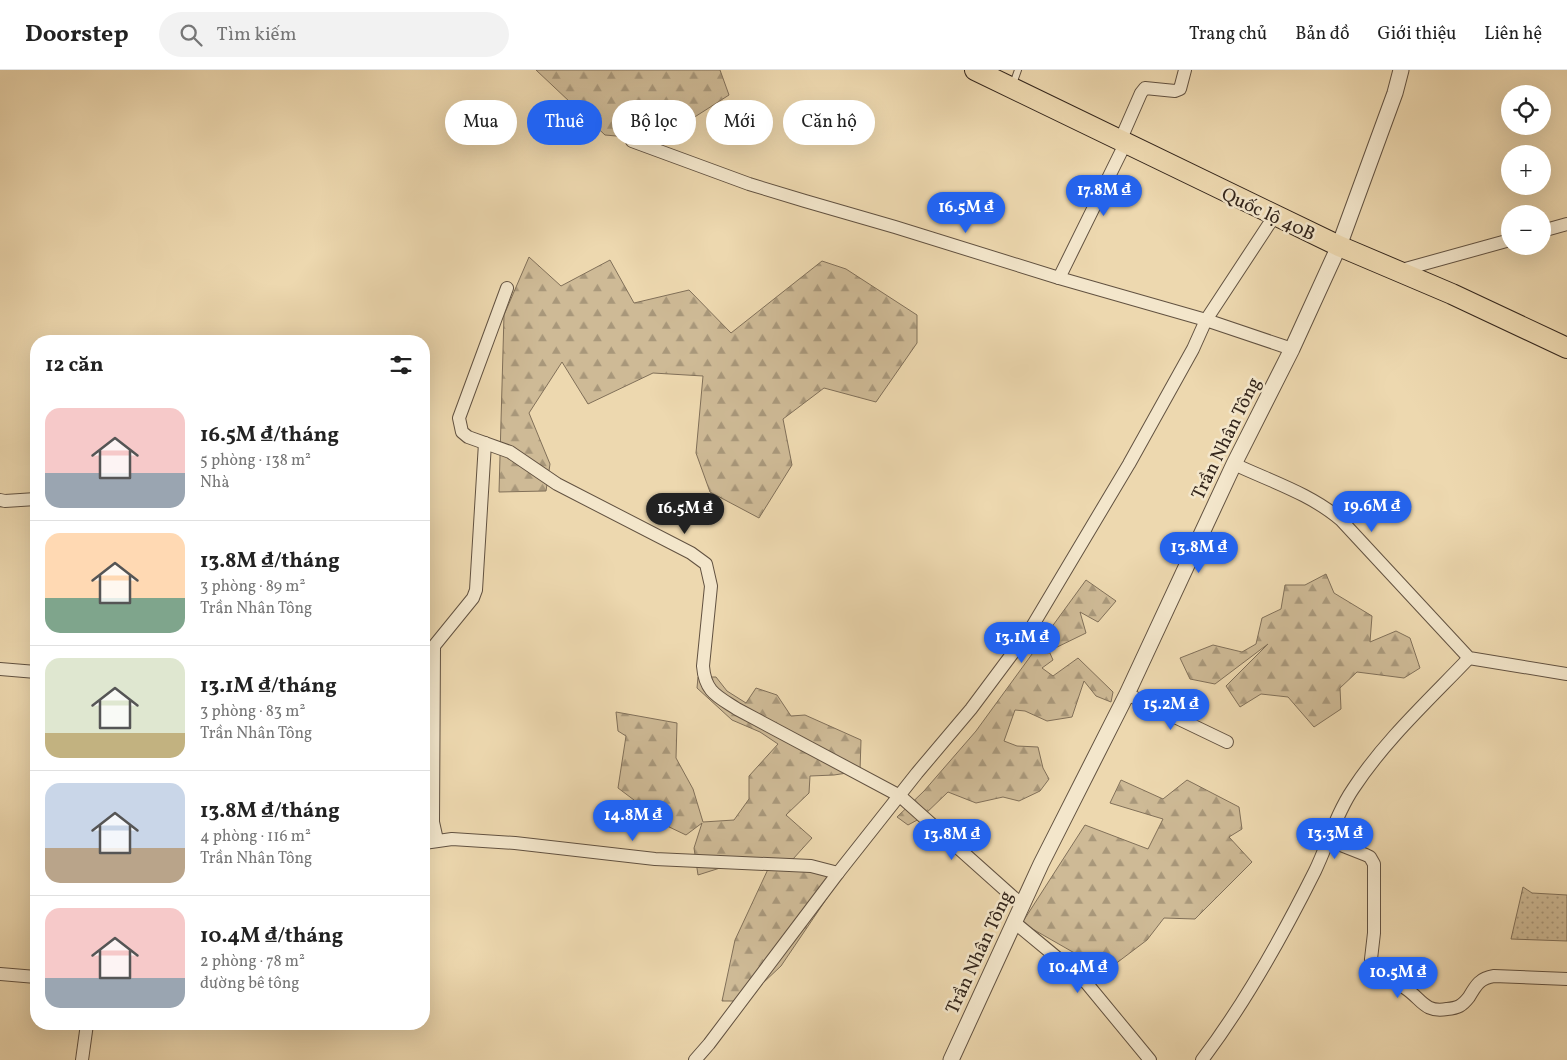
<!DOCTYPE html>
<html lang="vi">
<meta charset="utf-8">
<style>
:root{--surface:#fff;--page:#f2f2f2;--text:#222;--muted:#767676;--line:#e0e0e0;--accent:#2563eb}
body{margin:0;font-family:Vollkorn,serif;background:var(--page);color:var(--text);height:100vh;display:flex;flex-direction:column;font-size:19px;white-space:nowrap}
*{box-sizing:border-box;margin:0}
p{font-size:16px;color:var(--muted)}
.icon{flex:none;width:28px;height:28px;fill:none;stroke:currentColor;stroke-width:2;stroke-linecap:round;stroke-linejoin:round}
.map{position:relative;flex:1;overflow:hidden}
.drawer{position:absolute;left:30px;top:265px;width:400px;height:695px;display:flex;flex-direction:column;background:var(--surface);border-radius:20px;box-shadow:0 5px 20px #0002}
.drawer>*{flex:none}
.guide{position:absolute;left:445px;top:30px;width:475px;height:45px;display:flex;gap:10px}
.fabs{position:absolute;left:1501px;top:15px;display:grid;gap:10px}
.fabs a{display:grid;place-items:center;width:50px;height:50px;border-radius:50%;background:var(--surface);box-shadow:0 5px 20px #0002;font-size:25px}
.price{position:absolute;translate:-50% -42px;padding:0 11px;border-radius:18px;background:var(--accent);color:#fff;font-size:16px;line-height:32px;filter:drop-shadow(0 1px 2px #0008)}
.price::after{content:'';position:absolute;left:50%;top:30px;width:15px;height:11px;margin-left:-8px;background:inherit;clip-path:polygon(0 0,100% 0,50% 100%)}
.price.current{background:#222;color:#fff}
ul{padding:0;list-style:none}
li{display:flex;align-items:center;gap:15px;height:125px;padding:0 15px}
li+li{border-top:1px solid var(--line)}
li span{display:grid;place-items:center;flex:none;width:140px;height:100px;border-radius:15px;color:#555}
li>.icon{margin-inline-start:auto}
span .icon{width:60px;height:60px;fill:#fffc;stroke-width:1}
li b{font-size:21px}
h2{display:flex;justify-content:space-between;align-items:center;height:60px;padding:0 15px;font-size:21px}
.chip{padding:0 18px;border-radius:22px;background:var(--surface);box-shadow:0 5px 20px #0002;font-size:18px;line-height:45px}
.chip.current{background:var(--accent);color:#fff}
header{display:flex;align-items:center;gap:30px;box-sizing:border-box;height:70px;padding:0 25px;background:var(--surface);border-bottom:1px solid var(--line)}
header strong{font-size:24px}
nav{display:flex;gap:28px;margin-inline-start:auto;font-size:18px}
.search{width:350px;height:45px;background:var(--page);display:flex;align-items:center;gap:12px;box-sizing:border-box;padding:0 18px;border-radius:28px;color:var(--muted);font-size:19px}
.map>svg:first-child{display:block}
.grass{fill:url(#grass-dots);stroke:#817059}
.forest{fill:url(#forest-firs);stroke:#817059}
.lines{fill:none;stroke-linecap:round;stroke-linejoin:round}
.service-casing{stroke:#625241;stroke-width:8}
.minor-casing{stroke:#625241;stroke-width:14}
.tertiary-casing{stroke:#625241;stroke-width:17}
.trunk-casing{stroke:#34261c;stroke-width:22}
.service{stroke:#f3e6cb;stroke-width:6}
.minor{stroke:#f3e6cb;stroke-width:12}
.tertiary{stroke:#f3e6cb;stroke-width:15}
.trunk{stroke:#edd8af;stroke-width:20}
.labels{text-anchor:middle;stroke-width:5;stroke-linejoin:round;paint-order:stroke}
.street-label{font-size:19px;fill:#34261c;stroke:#f3e6cb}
</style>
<header>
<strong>Doorstep</strong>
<div class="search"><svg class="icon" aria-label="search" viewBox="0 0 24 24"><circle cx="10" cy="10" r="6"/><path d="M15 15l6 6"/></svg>Tìm kiếm</div>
<nav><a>Trang chủ</a><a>Bản đồ</a><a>Giới thiệu</a><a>Liên hệ</a></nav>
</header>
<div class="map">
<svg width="1567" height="990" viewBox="0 0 1567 990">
<defs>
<pattern id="grass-dots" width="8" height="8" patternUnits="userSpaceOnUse" patternTransform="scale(1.25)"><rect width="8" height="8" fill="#ceba96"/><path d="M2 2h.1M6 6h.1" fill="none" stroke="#a8977a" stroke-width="1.8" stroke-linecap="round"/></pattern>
<pattern id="forest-firs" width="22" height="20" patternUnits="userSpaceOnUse" patternTransform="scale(1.25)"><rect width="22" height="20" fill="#ceba96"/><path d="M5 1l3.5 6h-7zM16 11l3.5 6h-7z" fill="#a8977a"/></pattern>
</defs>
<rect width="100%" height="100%" fill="#edd8af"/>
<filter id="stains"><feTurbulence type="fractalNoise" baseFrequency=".004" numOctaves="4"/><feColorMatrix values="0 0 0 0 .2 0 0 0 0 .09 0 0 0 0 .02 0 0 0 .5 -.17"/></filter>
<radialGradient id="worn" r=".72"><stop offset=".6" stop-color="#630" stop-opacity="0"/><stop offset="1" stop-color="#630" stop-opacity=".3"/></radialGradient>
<path class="grass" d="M1523,817l9,6 35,2v46l-56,-2z"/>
<g class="forest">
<path d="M536,0h184l9,25 -39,25 -41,19 -44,-4z"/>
<path d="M529,187l32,29 49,-26 24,43 55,-13 42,43 91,-72 24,8 71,46v28l-41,59 -52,-14 -41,31 9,46 -33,53 -49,-26 -14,-39 7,-77 -50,-3 -65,31 -26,-42 -33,51 21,51 -4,27 -47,1 5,-177z"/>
<path d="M1326,504l8,19 38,23 -2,26 26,-11 14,7 10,30 -16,10 -47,-6 -17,16 1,21 -27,18 -26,-30 -27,-3 -21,13 -14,-21 42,-42 -53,40 -25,-5 -10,-21 33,-13 29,7 14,-8 6,-26 19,-9 4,-24h20z"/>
<path d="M1086,510l30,21 -18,21 -18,-10 6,21 -37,18 4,9 -11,8 11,8 25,-18 35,34 -2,10 -15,-6 -12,-15 -12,36 -25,4 -22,-10 -10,-1 -11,31 13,5 21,1 5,21 6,11 -9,12 -21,10 -16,-4 -27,6 -28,-11 -27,26 -13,7 -11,-8 27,-26 52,-60z"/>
<path d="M698,607h18l11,14 19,12 10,-15 21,7 14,21 14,-1 56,25 -1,31 -26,4 -24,1 -1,17 -23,22 26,23 -19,21 -73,9 -22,7 -4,-27 8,-25 -16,12 -42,-20 -10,-15 -16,-12 8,-52 -8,-5 -2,-19 61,11 -1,35 17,31 10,33 31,-2 15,-21v-23l29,-32 -18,-12 -28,-12 -35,-32z"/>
<path d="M1121,710l42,19 24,-19 52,27 3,22 -13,8 23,25 -57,57 -31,-1 -17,22 -41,31 -84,-48 63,-98 63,24 15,-30 -53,-16z"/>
<path d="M769,797l75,6 -63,93 -37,35h-22l13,-61z"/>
</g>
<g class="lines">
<defs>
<path id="service" d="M1013,14l5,-14"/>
<g id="minor">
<path d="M632,71l117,43 56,17 90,26 164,51 147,42 86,29"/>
<path d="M1120,71l21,-48 4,-5 30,3 5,-2 5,-19"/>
<path d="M1542,161l25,-7"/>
<path d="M1398,201l112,-31"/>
<path d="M1059,208l66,-134"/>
<path d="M507,218l-48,130 3,14 6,5 42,15 47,32 134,69 15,11 5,22 -8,80c2,26 14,30 34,43l163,87 122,109"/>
<path d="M1234,394c36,17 77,30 107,56l128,138 98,16"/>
<path d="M0,430l5,1 31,-2"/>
<path d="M0,599l36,3"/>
<path d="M1127,624l100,48"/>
<path d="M437,770l-4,-18 1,-176 39,-48 3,-8 9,-147"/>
<path d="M1328,770l38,15 4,2 4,7v69l-3,26 1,6 3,5c10,6 21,11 30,18 17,11 19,25 42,21 11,-1 15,-3 22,-12 7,-12 11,-19 25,-21l73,3"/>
<path d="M424,773l28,-4 63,4 140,16 156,7 27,7"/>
<path d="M1014,852l70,58 66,80"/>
<path d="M0,904l36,3"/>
<path d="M82,990l5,-36"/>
<path d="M695,990l14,-16 129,-171 79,-100 54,-64 59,-79 99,-166 64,-115 13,-29 69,-105"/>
<path d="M1202,990c44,-58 80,-123 113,-189 13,-27 21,-57 38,-82 32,-49 76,-89 116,-131"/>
</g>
<path id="tertiary" d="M951,990l90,-196 86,-170 107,-230 58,-115 47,-103 56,-153 6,-23"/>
<path id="trunk" d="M975,0l364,176 113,48 115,54"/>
</defs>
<use href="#service" class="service-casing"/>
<use href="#minor" class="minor-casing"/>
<use href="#tertiary" class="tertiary-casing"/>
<use href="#trunk" class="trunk-casing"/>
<use href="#service" class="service"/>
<use href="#minor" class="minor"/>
<use href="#tertiary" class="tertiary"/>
<use href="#trunk" class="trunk"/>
</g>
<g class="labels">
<g class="street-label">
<text transform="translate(1269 143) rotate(25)" y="7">Quốc lộ 40B</text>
<text transform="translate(1225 368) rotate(-64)" y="7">Trần Nhân Tông</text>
<text transform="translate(978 882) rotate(-65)" y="7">Trần Nhân Tông</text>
</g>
</g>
<rect width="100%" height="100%" filter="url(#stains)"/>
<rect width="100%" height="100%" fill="url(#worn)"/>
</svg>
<div class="fabs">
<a><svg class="icon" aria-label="locate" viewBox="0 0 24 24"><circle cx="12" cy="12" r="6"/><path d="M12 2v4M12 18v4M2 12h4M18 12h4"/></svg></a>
<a>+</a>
<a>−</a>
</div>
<b class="price" style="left:1104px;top:147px">17.8M ₫</b>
<b class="price" style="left:966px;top:164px">16.5M ₫</b>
<b class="price" style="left:1372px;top:463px">19.6M ₫</b>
<b class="price current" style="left:685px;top:465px">16.5M ₫</b>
<b class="price" style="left:1199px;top:504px">13.8M ₫</b>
<b class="price" style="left:1022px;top:594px">13.1M ₫</b>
<b class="price" style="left:1171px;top:661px">15.2M ₫</b>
<b class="price" style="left:633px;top:772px">14.8M ₫</b>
<b class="price" style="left:1335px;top:790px">13.3M ₫</b>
<b class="price" style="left:952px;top:791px">13.8M ₫</b>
<b class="price" style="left:1078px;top:924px">10.4M ₫</b>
<b class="price" style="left:1398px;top:929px">10.5M ₫</b>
<div class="guide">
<a class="chip">Mua</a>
<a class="chip current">Thuê</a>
<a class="chip">Bộ lọc</a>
<a class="chip">Mới</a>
<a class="chip">Căn hộ</a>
</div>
<section class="drawer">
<h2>12 căn<svg class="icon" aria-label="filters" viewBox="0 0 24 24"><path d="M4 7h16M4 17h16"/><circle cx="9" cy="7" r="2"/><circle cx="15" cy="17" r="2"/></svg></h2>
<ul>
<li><span style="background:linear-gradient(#f6c9c9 65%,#9aa5b1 0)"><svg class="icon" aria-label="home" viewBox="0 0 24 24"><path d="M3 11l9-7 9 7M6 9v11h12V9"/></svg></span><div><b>16.5M ₫/tháng</b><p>5 phòng · 138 m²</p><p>Nhà</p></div></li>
<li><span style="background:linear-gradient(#ffd9b3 65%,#7fa58c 0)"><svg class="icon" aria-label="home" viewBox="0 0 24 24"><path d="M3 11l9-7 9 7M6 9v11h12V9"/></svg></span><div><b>13.8M ₫/tháng</b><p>3 phòng · 89 m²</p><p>Trần Nhân Tông</p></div></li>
<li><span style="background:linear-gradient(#dfe7d0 75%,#c2b280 0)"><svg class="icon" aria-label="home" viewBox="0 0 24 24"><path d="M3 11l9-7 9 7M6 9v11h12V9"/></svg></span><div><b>13.1M ₫/tháng</b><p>3 phòng · 83 m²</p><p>Trần Nhân Tông</p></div></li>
<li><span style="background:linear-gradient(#c9d6e8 65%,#b9a48a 0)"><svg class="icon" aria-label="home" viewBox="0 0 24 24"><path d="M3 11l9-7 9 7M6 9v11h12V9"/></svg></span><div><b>13.8M ₫/tháng</b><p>4 phòng · 116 m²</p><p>Trần Nhân Tông</p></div></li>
<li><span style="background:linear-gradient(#f6c9c9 70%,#9aa5b1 0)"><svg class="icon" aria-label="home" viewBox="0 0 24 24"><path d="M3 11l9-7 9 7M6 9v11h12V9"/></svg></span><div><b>10.4M ₫/tháng</b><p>2 phòng · 78 m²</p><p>đường bê tông</p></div></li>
</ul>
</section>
</div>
